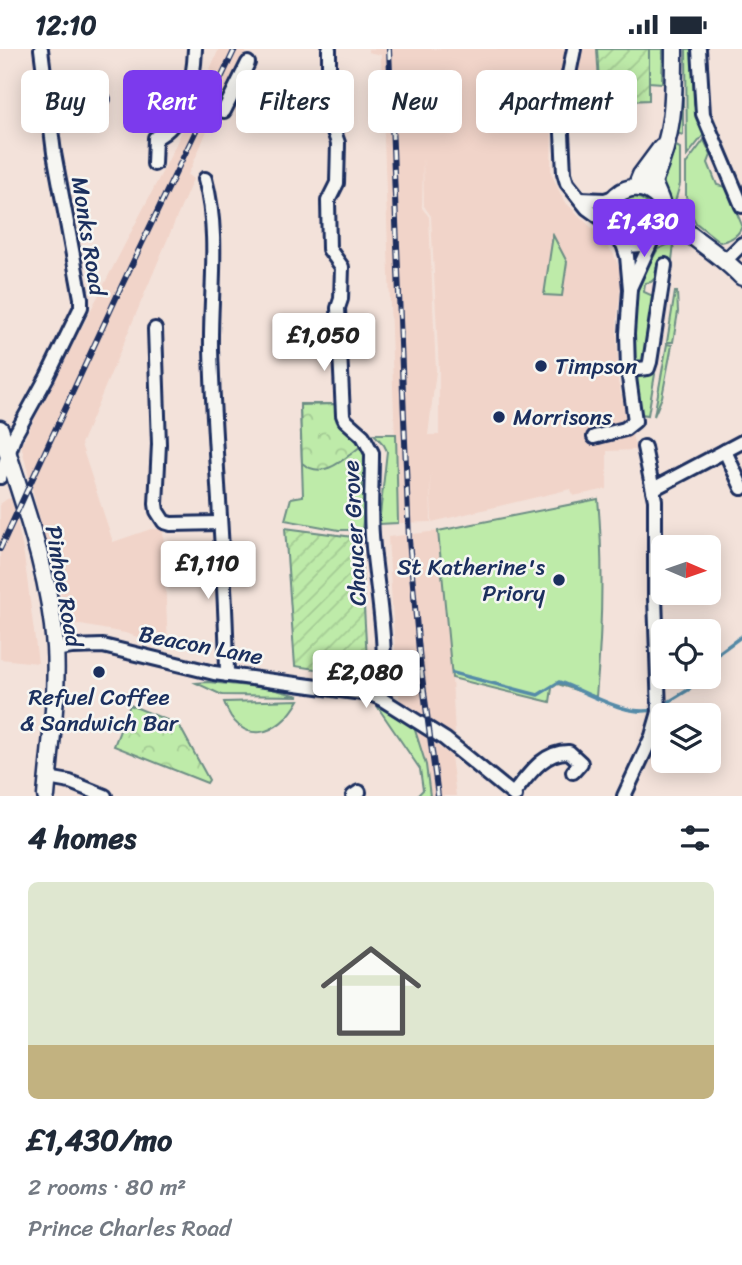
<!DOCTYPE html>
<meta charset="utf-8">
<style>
:root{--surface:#fff;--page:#f2f2f3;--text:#1f2937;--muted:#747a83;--line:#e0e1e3;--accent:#7c3aed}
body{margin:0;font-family:Sriracha,sans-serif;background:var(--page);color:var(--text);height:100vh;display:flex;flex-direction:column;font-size:26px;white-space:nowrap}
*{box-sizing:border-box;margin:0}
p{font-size:23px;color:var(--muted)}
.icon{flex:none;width:38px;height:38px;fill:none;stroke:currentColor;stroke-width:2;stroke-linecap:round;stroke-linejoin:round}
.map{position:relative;height:747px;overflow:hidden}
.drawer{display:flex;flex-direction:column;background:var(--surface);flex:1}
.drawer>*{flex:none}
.top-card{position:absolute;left:21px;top:21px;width:700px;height:63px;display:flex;gap:14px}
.needle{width:46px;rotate:92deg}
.controls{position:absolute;left:651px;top:486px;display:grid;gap:14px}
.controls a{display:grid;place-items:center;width:70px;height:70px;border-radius:10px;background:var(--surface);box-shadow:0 4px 18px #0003;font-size:35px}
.price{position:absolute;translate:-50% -60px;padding:0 16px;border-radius:7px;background:#fff;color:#222;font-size:23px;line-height:46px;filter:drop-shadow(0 2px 4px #0008)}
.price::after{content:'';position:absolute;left:50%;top:42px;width:21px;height:16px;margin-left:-10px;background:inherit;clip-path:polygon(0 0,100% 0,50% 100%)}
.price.active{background:var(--accent);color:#fff}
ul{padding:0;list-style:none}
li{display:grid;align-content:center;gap:14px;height:371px;padding:0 28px}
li+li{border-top:2px solid var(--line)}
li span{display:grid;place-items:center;height:217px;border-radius:10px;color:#555}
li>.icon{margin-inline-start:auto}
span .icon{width:126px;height:126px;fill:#fffc;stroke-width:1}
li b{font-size:30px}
h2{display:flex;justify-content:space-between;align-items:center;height:84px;padding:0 28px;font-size:30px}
.chip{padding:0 24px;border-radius:10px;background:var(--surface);box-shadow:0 4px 18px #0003;font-size:24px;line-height:63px}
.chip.active{background:var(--accent);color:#fff}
.status{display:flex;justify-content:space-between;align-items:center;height:49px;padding:0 35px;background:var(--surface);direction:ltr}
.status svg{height:19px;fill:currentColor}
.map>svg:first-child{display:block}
.built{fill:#f1d4c9;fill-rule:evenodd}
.grass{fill:#beeba9;stroke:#6c8d84;stroke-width:2}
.park{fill:url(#park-crowns);stroke:#6c8d84;stroke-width:2}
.garden{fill:url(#garden-furrows);stroke:#6c8d84;stroke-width:2}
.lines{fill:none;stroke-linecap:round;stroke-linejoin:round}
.stream{stroke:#558ba8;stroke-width:3.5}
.street-casing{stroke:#1b2f5e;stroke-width:18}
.secondary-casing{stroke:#1b2f5e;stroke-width:21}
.street{stroke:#f6f6f2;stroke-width:12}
.secondary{stroke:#f6f6f2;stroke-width:16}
.rail-casing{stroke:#1b2f5e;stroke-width:6}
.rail{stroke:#f6f6f2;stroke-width:3.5;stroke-dasharray:10;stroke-linecap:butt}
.poi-dot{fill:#1b2f5e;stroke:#f6f6f2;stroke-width:2.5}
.labels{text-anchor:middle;stroke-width:5;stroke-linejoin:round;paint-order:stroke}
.street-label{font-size:23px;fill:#1b2f5e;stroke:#f6f6f2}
.poi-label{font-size:23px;fill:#1b2f5e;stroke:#f6f6f2;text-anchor:start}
</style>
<div class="status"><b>12:10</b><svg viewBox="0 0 49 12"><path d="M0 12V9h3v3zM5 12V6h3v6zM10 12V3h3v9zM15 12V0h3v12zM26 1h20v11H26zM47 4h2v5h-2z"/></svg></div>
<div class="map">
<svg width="742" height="747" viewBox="0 0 742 747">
<defs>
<pattern id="park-crowns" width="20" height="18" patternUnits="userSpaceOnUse" patternTransform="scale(1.75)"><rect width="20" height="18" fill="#beeba9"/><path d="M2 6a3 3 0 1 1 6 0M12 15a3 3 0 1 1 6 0" fill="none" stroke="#a3ca94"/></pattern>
<pattern id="garden-furrows" width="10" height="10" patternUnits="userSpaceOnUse" patternTransform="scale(1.75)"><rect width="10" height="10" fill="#beeba9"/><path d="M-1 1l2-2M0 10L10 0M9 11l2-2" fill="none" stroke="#a3ca94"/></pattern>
</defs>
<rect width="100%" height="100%" fill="#f3e2da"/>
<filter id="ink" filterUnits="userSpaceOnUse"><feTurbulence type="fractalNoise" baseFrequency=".0143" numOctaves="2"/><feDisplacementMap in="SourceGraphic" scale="14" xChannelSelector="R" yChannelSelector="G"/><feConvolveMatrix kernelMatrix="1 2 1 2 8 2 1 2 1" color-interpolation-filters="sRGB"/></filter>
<g filter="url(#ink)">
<g class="built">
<path d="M219,0h29l-28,52 -32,74 5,4 -112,265 32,98 38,-13h12l5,118 -43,-14 -55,-10 -21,-67 -28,-111 150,-290z"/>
<path d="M368,0h229l3,49 -47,-18 -10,30 9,17 -1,46 13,28 31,30 18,22 9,22 -5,49 1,58 18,68 -29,1v38l-34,7 -2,-7 -139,33 -2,-49 1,49 -33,1 -17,-468 -13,-3zM423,109l1,48 7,10 8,154v65h-11l8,-64 -7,-154 -7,-9z"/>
<path d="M12,449l12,57 14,108 -38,-4v-155l7,-5z"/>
<path d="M438,482l14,147 3,57 -55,-31 -6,-66 -6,-101z"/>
<path d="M414,678l37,29 5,40h-26l-4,-31z"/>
</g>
<g class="grass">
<path d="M649,0h14l-1,34 -13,-1z"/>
<path d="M680,0h3v86l-7,-2z"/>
<path d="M686,0h7l1,54 11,30 -18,23z"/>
<path d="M704,91l7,15 -3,8 9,22 9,2 16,38c-2,10 -12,15 -22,17l-24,-19 -6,-11 -4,-16v-32z"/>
<path d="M676,97l4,2v36l-7,25c-19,-25 -5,-38 3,-63z"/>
<circle cx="633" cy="166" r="18"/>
<path d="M553,186l14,27 -5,34 -18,-1z"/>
<path d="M669,195h5l-2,16h-13l-2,16 -6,6 -6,1 -1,9 9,4 2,5 -11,61 -9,-3c-10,-23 3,-74 10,-98l5,2 8,-14z"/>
<path d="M675,243h2l1,20 -5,30h-6z"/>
<path d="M667,295l5,1 -10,52 -8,19z"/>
<path d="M652,322l3,3 -7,41 -7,-1 -5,-34 3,-4z"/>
<path d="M300,355h35l1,12 6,9 24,24 4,13 -8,68h-23l-54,-10 6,-22 12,-2z"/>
<path d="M374,385h22l2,89 -19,1 8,-73 -3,-6z"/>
<path d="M598,450c6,67 4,132 -2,198l-38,-13 -6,4 -2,14 -98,-24 -14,-147z"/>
<path d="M208,633l60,6 31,8 -77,-1 -26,-12z"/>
<path d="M299,651c-20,37 -59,48 -75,2z"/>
<path d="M377,657l37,21 12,38 4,31h-13l6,-6 -3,-21z"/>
</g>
<g class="park">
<path d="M335,355c2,19 13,28 26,42 -17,13 -38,35 -59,17l-2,-58z"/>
<path d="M130,656l49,20 30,55 -2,3 -93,-37z"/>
</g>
<g class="garden">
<path d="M597,0h52v51l-42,2 -7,-4z"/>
<path d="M285,479l75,10 8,139 -73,-11z"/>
</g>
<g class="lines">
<g class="stream">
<path d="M709,616l11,-13 22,-16"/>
<path d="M453,624l85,22 21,-13c26,9 71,37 96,27"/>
<path d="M662,657l26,-16 11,-13"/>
</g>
<defs>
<g id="street">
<path d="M329,0v68l9,26 -1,40 -9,18 1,48 13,18 -1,32 -3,9 5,107 2,5 18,16 9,17c0,27 -2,55 0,82 3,48 19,116 8,163"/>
<path d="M574,0l-13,65 3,59 3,10 20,25 21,15"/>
<path d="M699,0l4,65 39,92"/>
<path d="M49,58l54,-8"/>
<path d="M224,62l24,-48"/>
<path d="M154,115l1,-26c31,-13 39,-60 40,-89"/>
<path d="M205,130c15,54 5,115 6,170 3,109 15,217 16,326"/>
<path d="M580,150l25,1 9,-3"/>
<path d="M726,211l16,-16"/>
<path d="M630,239l22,-48"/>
<path d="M155,280l4,115 -3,60 1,7 7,11 7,2 49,-1"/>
<path d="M628,321l20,-2 2,-6 15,-97"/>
<path d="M594,388l31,-8 10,-8 -7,-51 -1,-36 3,-45 -3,-33 -5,-15"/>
<path d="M725,402l17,37"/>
<path d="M0,428l15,-42 32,-58 34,-70v-9l-27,-145 -13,-104"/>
<path d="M653,440l89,-47"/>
<path d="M55,601l17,-3 31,-1 111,27 156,21 10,4 65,41 70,57"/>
<path d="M48,729l22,4 35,14"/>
<path d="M513,745c15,-18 30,-43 56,-42l12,11 -8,9"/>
<path d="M353,747l6,-4"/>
<path d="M624,747l28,-60 7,-24 -4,-115v-97l-11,-53"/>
</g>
<g id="secondary">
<path d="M636,138l5,-12 20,-27"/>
<path d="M659,150c-28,-31 -70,9 -44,36 18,19 51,4 49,-22 -1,-10 -8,-22 -11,-31 21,-49 21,-81 21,-133"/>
<path d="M664,163c24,25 54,39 78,65"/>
<path d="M0,380c22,71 50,143 55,218 3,46 -5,102 -9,149"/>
</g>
</defs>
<use href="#street" class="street-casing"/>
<use href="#secondary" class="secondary-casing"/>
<use href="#street" class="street"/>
<use href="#secondary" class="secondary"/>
<defs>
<g id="rail">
<path d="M389,0l20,491 11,122 18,134"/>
<path d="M0,500l123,-266 112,-234"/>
</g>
</defs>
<use href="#rail" class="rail-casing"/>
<use href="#rail" class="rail"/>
</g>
</g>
<g class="poi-dot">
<circle cx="541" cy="317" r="7"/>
<circle cx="499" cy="368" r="7"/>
<circle cx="559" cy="531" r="7"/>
<circle cx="99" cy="623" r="7"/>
</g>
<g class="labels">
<g class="street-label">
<text transform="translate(89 187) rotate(81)" y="8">Monks Road</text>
<text transform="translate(354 484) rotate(-93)" y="8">Chaucer Grove</text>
<text transform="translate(64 537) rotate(80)" y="8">Pinhoe Road</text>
<text transform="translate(201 596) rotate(11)" y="8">Beacon Lane</text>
</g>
<g class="poi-label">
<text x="555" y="325">Timpson</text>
<text x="513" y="376">Morrisons</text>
<text x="545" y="526" text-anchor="end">St Katherine's<tspan x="545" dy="26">Priory</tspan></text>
<text x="99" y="656" text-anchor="middle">Refuel Coffee<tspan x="99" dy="26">&amp; Sandwich Bar</tspan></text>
</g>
</g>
</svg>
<div class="controls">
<a><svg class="needle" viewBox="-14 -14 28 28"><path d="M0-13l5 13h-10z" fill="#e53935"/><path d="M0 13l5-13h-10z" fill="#747a83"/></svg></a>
<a><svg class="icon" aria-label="locate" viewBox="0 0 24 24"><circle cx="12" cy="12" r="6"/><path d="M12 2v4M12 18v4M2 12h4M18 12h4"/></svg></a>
<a><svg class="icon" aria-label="layers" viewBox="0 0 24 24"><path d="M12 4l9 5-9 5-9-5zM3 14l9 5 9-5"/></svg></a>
</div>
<b class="price active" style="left:644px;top:210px">£1,430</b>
<b class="price" style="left:324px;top:324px">£1,050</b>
<b class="price" style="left:208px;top:552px">£1,110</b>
<b class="price" style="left:366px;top:661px">£2,080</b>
<div class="top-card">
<a class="chip">Buy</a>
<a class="chip active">Rent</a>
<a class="chip">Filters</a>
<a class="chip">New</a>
<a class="chip">Apartment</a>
</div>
</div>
<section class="drawer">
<h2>4 homes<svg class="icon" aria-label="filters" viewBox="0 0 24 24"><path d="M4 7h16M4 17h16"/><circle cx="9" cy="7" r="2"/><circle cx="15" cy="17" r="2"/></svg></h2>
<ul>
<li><span style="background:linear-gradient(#dfe7d0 75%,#c2b280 0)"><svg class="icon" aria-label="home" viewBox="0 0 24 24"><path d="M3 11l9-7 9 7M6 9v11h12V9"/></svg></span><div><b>£1,430/mo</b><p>2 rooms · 80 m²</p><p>Prince Charles Road</p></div></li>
</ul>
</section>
